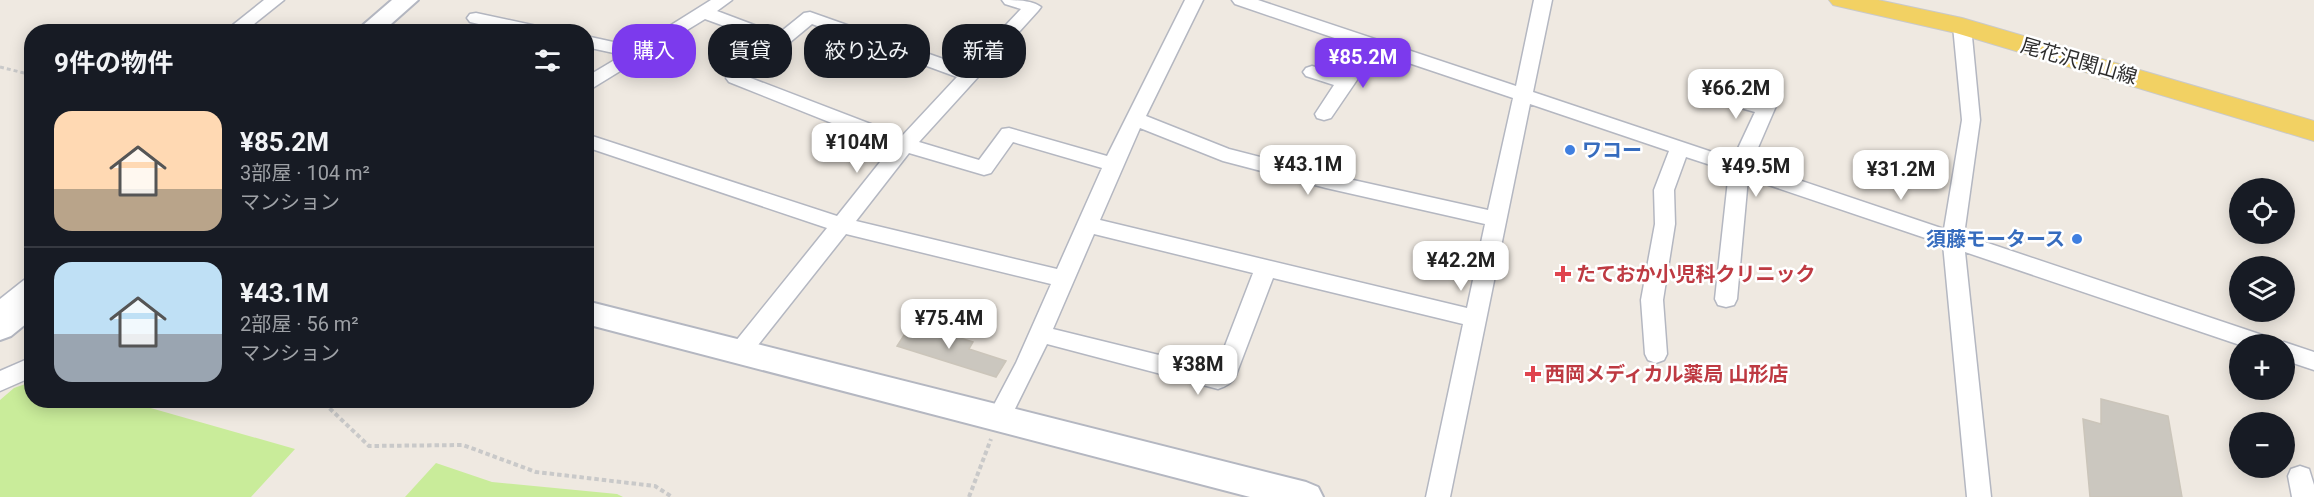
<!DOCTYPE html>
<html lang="ja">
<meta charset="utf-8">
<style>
:root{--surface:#171b24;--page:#20242c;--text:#f1f3f6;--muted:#9ea1a6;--line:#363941;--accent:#7c3aed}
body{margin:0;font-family:Roboto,"Noto Sans JP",sans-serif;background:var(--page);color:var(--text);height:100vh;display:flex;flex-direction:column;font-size:22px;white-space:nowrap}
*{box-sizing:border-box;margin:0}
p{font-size:20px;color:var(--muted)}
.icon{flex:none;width:33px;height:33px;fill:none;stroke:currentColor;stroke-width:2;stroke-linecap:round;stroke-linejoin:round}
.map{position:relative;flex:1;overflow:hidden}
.panel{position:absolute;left:24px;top:24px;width:570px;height:384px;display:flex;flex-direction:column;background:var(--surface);border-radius:24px;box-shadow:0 3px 15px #0003}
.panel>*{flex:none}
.hud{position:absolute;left:612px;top:24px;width:570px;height:54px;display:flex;gap:12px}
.fabs{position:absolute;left:2229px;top:178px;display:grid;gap:12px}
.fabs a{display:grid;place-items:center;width:66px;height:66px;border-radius:50%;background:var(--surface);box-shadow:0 3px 15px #0003;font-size:30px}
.price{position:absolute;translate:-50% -51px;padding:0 14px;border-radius:12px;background:#fff;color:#222;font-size:20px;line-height:39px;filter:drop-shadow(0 2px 3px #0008)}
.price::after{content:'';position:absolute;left:50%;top:36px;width:18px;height:14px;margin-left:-9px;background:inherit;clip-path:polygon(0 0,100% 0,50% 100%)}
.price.active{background:var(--accent);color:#fff}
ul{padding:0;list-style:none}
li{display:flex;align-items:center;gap:18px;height:150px;padding:0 30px}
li+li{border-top:2px solid var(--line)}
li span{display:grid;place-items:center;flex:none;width:168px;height:120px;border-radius:18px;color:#555}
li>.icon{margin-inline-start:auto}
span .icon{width:72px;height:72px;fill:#fffc;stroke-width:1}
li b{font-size:26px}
h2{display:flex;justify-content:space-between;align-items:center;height:72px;padding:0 30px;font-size:26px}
.tag{padding:0 21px;border-radius:24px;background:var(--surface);box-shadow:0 3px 15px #0003;font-size:21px;line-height:54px}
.tag.active{background:var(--accent);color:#fff}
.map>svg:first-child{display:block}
.pitch{fill:#c9ec9a}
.building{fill:#cbc7bf;stroke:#cbc5ba;stroke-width:1.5}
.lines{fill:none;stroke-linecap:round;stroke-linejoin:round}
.street-casing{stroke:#b4b7c1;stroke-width:3}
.secondary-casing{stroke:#b4b7c1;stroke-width:4}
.primary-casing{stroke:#c9c9c9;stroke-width:2}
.path-far1{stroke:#c9c9c9;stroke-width:3;stroke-dasharray:4 3;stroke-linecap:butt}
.path{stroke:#c9c9c9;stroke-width:4;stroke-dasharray:4.5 3;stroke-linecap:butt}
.street{fill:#fff;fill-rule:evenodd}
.secondary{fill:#fff;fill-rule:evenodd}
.primary{fill:#f2d163;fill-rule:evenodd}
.shop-dot{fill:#3f7fe0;stroke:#fff;stroke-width:2}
.health-dot{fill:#e0444e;stroke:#fff;stroke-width:2}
.labels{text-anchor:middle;stroke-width:5;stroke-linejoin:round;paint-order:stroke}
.street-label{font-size:20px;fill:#2e2e2e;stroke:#fff}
.shop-label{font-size:20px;font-weight:bold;fill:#366cbe;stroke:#fff;text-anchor:start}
.health-label{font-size:20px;font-weight:bold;fill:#be3a42;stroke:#fff;text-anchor:start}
</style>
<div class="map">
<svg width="2314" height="497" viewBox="0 0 2314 497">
<rect width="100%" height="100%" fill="#efe9e1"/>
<g class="pitch">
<path d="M31,382l1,18 94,1 169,48 -44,48h-251v-97l14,-12z"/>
<path d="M436,463l56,19 125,12 6,3h-218z"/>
</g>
<g class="building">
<path d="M912,323l61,19 -4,7 37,12 -10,16 -99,-31z"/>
<path d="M2101,399l67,17 14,81h-92l-7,-78 18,5z"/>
</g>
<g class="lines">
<defs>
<g id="street">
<path d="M264,0h20l-40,32h-20z"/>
<path d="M711,0h21l-15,11 61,23 26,-21 6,-1 156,55 55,-58 -16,-5 -3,-4c13,0 30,0 39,7l-3,4 -119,131 60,18 23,-31 7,-1 98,28 78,-156h18l-57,116 83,33 97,25 162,36 25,-112 -137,-46 -45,66 -7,2 -7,-2 -2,-4 19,-29 -28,-9 -3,-4 3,-4 6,-2 30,9 19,-28 -126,-43 -3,-4h26l258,86 18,-86h18l-19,92 200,67 22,-47 -46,-13 -2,-4 2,-4 7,-2 44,12 6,-13h14l2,4 -31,72 193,65 18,-109 -9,-94 3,-4h12l3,4 9,94 -16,115 310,104 3,5 7,-2 30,10v18l-30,-10v-15h-44l-275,-93 26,245h-24l-24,-253 -195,-66 -11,121 -3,6 -8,2 -8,-2 -3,-6 14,-128 -43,-14 -12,33 1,34 -12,76 4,54 -3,6 -8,3 -8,-3 -3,-6 -4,-54 14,-76 -1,-34 15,-39 -139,-47 -80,393h-24l37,-173 -190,-46 -37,97c-4,8 -9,11 -18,14l-171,-45 -40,81 -8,3 -8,-3 -4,-7 29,-55 35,-79 -205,-50 -99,125 -8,3 -8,-3 -3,-6 3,-6 96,-119 -241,-81v-13l251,82 55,-69 -163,-65 -3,-4 3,-4 39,-32 -63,-23 -119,73v-15l37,-22 -37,-8v-11l50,11zM812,24l145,53 -55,59 -154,-59zM1140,128l83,33 103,27 159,36 -18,84 -367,-88zM1013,142l89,26 -45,101 -201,-48 53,-68 75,22 7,-2zM1094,234l159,39 -37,96 -163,-40z"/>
<path d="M476,13l70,15 2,4h-35l-43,-10 -3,-4 3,-4z"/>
<path d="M32,278v20l-24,19 -8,2v-20l24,-19z"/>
<path d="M32,357v20l-32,14v-20z"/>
<path d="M2300,466l9,3 5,16v12h-22l-4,-21 3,-7z"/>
</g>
<g id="secondary">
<path d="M392,0h26l-36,32h-27z"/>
<path d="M32,291v28l-21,17 -11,4v-29l22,-17z"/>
<path d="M586,301l720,181 12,5 5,10h-73l-664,-173z"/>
</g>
<path id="primary" d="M1829,0h49l84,18 352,103v20l-358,-108 -123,-28z"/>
</defs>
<use href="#street" class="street-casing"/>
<use href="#secondary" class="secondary-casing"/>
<use href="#primary" class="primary-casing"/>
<path class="path-far1" d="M0,67l32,8"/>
<g class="path">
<path d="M302,400l22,3 45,43 94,-1 73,27 119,14 17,11"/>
<path d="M969,497l22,-58"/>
</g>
<use href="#street" class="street"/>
<use href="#secondary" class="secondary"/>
<use href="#primary" class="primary"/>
</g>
<g class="shop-dot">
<circle cx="1570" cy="150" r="6"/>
<circle cx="2077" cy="239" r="6"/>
</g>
<g class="health-dot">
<path d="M1560 265h6v6h6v6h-6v6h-6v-6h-6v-6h6z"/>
<path d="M1530 365h6v6h6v6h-6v6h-6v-6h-6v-6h6z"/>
</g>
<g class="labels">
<g class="street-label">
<text transform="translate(2079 61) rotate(16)" y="7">尾花沢関山線</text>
</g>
<g class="shop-label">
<text x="1582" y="157">ワコー</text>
<text x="2065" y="246" text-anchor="end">須藤モータース</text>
</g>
<g class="health-label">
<text x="1576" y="281">たておか小児科クリニック</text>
<text x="1545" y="381">西岡メディカル薬局 山形店</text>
</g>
</g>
</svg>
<div class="fabs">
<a><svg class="icon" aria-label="locate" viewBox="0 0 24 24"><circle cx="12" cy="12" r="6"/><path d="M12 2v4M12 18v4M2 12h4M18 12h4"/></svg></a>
<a><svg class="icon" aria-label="layers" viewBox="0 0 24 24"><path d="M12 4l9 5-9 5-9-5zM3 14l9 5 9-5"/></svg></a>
<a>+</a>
<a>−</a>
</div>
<b class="price active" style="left:1363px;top:89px">¥85.2M</b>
<b class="price" style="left:1736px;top:120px">¥66.2M</b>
<b class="price" style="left:857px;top:174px">¥104M</b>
<b class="price" style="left:1308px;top:196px">¥43.1M</b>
<b class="price" style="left:1756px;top:198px">¥49.5M</b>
<b class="price" style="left:1901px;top:201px">¥31.2M</b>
<b class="price" style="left:1461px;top:292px">¥42.2M</b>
<b class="price" style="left:949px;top:350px">¥75.4M</b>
<b class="price" style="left:1198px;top:396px">¥38M</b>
<div class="hud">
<a class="tag active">購入</a>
<a class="tag">賃貸</a>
<a class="tag">絞り込み</a>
<a class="tag">新着</a>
</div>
<section class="panel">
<h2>9件の物件<svg class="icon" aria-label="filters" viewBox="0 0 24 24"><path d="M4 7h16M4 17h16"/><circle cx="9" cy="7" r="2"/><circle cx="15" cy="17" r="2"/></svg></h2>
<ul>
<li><span style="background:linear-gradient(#ffd9b3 65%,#b9a48a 0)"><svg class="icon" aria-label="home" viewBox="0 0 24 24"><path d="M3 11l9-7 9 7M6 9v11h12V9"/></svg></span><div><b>¥85.2M</b><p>3部屋 · 104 m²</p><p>マンション</p></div></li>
<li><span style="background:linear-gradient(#bfe0f5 60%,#9aa5b1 0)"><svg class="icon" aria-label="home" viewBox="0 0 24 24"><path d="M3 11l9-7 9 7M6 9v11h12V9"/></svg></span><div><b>¥43.1M</b><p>2部屋 · 56 m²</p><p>マンション</p></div></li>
</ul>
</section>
</div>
